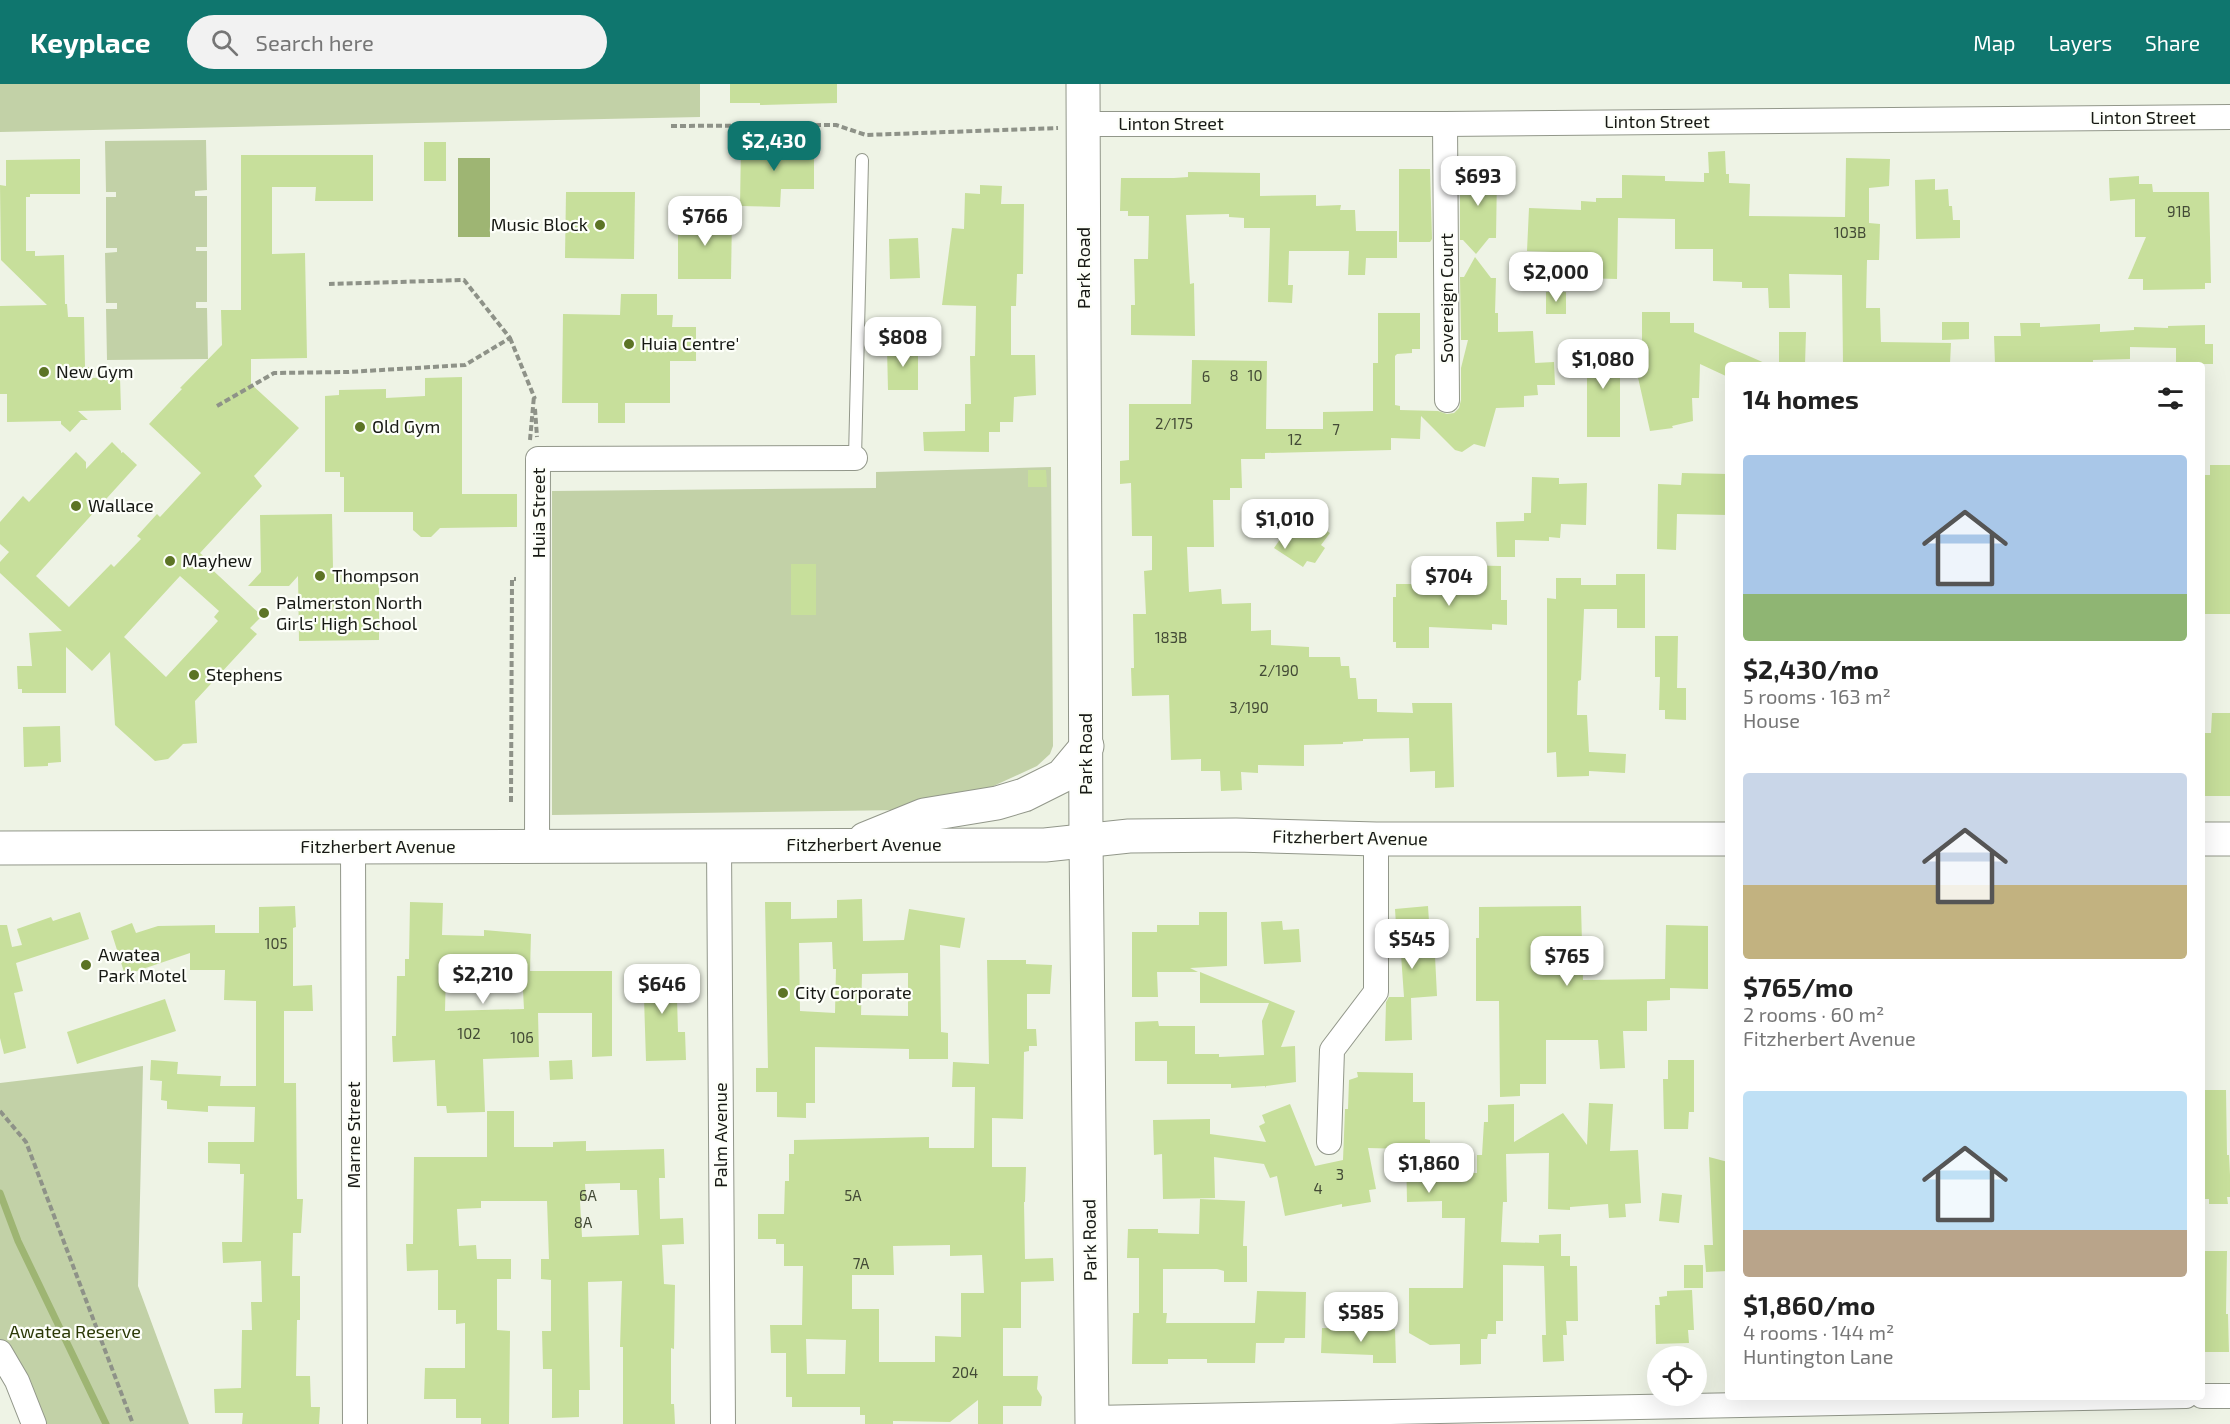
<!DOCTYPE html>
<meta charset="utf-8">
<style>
:root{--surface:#fff;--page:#f2f2f2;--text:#222;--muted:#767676;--accent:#0f766e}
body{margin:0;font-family:"Exo 2",sans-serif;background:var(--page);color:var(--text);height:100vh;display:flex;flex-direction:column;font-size:22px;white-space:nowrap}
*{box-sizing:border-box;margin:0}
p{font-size:20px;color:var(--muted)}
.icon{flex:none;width:33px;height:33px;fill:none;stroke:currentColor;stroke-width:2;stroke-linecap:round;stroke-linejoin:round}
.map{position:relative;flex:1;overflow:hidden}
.details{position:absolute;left:1725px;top:278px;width:480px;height:1038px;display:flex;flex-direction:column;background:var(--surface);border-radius:6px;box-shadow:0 6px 24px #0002}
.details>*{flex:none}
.controls{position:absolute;left:1647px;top:1262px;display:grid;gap:12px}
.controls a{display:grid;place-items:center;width:60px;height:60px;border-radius:50%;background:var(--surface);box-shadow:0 6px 24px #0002;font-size:30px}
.price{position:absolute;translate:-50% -51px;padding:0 14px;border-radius:12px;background:#fff;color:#222;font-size:20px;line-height:39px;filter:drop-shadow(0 2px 3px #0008)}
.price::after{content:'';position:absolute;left:50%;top:36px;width:18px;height:14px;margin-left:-9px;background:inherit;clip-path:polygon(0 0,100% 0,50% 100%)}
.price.selected{background:var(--accent);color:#fff}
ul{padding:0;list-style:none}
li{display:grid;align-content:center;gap:12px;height:318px;padding:0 18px}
li span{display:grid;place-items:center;height:186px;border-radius:6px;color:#555}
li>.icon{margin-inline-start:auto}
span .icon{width:108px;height:108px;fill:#fffc;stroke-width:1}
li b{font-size:26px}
h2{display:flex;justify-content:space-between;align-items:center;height:72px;padding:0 18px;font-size:26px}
header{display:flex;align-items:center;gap:36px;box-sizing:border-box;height:84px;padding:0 30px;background:var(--accent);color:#fff}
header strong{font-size:28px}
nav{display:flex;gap:33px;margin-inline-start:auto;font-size:21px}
.search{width:420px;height:54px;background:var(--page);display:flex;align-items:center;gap:15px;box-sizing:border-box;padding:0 21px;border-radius:33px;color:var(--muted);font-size:22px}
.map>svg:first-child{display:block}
.green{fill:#c2d1a7}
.water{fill:#9eb573}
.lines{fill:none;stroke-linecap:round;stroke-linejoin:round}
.stream{stroke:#9eb573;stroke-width:7}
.building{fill:#c7df9b;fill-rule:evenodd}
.lane-casing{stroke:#92978a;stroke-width:14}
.street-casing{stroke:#92978a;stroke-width:26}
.secondary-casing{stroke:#92978a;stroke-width:35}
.path{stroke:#8e9288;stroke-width:4;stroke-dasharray:6 3;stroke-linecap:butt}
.lane{stroke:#fff;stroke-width:12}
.street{stroke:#fff;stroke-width:24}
.secondary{stroke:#fff;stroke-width:33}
.poi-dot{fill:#5c7425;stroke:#fdfff9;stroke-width:2}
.labels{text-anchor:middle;stroke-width:4.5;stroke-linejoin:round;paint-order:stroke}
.number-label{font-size:15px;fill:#434a36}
.street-label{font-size:18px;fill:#171914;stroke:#fdfff9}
.poi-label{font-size:18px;fill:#171914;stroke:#fdfff9;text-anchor:start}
.park-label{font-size:18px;fill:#2b3906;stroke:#fdfff9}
</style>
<header>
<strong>Keyplace</strong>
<div class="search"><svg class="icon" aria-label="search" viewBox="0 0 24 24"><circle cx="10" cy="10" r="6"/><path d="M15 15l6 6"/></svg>Search here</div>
<nav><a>Map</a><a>Layers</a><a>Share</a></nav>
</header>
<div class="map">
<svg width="2230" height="1340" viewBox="0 0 2230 1340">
<rect width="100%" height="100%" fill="#eef3e5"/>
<g class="green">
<path d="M0,0h700v33l-700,15z"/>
<path d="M206,56l1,50 -12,1v5h12v51h-11v4h11v51h-11v6h11l1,51 -101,1 -1,-51h11v-6h-11l-1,-50 12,-1v-4h-11v-51h10v-5h-10l-1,-51z"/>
<path d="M1051,383l2,279 -3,8 -13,12 -61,28 -74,16 -350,5v-324l324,-3v-16z"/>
<path d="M143,982l-5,220 51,138h-155l-34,-72v-269z"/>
</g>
<rect class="water" x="458" y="74" width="32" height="79"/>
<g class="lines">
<path class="stream" d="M0,1109l18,48 88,183"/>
</g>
<g class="building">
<path d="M730,0h107v19l-77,2v-2h-30z"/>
<rect x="424" y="58" width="22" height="39"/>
<path d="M741,60h73v45h-33l-1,18 -40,-1z"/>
<path d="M1725,67l1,23h3v9l21,1 -1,32 96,1 1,-59 44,1 -1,27 -20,2v35l11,1 -1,36h-12l-1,48h14l1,34 70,1 -1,21h-107l-1,-89 -53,-1 1,34h-21l-1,-20h-26v-6l-29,-1v-32h-38v-30l-57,-1 -1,61 -37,-1v-25l-53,-2 2,-43 52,2v-9l15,1v-4h26v-23l43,1v5l39,1v-9h5l-1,-21z"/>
<path d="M241,71h132v46h-58l1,-14h-44v67l33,-1 2,105 -56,1v25l48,44 -45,48 8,10 -62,67 8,7 -3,3 57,53 -12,12 7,6 -62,67 2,42 -14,1 -15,15 -13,2 -40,-36 -5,-73 -18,19 -26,-24v46h-44v-4h-4l-1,-23h15l-3,-33 33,-2 -62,-58v-11l9,-10 -9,-8v-22l23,-26 6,6 47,-50 10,10v7l26,-27 9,9v2l2,-1 14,13 -101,111 33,31 42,-43 3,3 27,-28 -4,-3 20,-22 3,3 41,-44 -52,-49 33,-35 -2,-1 42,-43 -1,-35h20zM180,492l39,35 -5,6 4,4 -52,56 -42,-40z"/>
<path d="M80,75v35h-50v3h-4v54h9v5l29,-1 1,49h2l1,13h16l1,50h4v11l31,-1 1,33 -43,1 10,9h-7l-11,12 -9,-8v-3l-54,1v-28h-7v-88l47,-1 -46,-45 -1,-75 6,1v-26z"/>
<path d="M1474,79l8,3 7,8h8l-1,64h-7l-13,16 -13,-14h-3v-65h3l4,-8z"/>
<path d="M1399,85h31l2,70 -2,3h-31z"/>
<path d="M1188,88l72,1v23l56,-1v11l25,-1 -1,5h15l1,21h41v27h-31l-1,17h-17l1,-24h-60l-1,34h5l-1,18 -24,-1 2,-74h-26v-10l-15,-1v-3l-43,1 4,69 4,-1 1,53 -64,-1v-30h4l-1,-46h14l1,-43h-21v-5h-8l1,-33h53l14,-1z"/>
<path d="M2139,92v8h13l1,8h56l2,91h-6v6l-62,1v-11h-15l18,-42h-11v-38l-25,2 -1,-23z"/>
<path d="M1935,95v11l13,-1 1,17h3l1,14h7v18l-44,1 -1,-59z"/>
<path d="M980,101l22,1 -1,18h23l-1,70h-6l-1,32h-5v49h24l1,40 -22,2 -1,25h-13v10h-11v20l-65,-1 -1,-19 42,-1v-27h6l-1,-48h5l1,-50 -34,-1 10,-77 12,1 1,-36 15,1z"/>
<path d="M566,108h69l-1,67 -69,-1z"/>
<path d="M678,131l54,1 -1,63h-53z"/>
<path d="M918,154l2,40 -30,1 -1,-40z"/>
<path d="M1475,173l16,21h5l-1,35h3v19l35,-1 2,32 19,-1 1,23h-18l1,10 -14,1v11l-28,1 -11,39 -11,-3 -12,8 -7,-2 -34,-34 -1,23 -29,-1v12l-126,3v6h-24l1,29h-12v12h-17l1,47h-27l2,45 32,-3 1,15 29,-1v28l20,-1v15l38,2v10h31l1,9h8l1,12h6l2,21h19v13l36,1 -1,-10h40l2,84 -19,1v-17l-25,1 -1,-34 -46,1v2l-20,1v2l-39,1v21l-46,-1v8l-17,-1 1,18 -21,1 -1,-20h-19v-12l-30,1 -2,-65 -37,1 -1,-28h3l-1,-54h13l-2,-43 8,-1v-34h-20l-1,-53 -11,1v-23l9,-1v-56h62l1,-44 75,1 -1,68h57v-17l50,-1v-48h5v-50h42v36h-8v4l-15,1 -2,2v49l5,1v4l38,1 9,3 7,-1 5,-5 2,-8v-32l7,-28h-7l-1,-63h4z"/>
<rect x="1546" y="208" width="20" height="22"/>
<path d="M621,210h36v21h16l-1,12h24v34h-26v42h-45v20h-27v-20h-36l1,-89 57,1z"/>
<path d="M1642,228h28v11h24v9l73,32h-39v13l-28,-13 -1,34h-7l1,23 -21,5 1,2 -23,3 -20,-89h12z"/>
<path d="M1942,238h27v17l-27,1z"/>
<path d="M2020,239h20v4l60,-3v8l34,-2v-3l34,1v-2l37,-1v19h8v20h-37v-16l-46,-1v12l-37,1v4h-98l-1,-28h27z"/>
<path d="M1779,248h27l-1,32h-26z"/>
<rect x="1587" y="258" width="33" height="95"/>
<path d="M918,261v45h-30l-1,-42z"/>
<path d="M462,293v117h55v33l-77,1 -9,9h-10l-8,-7v-18h-69v-35h-4v-5h-15v-76l14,-1v-5l47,-1v9l39,-2v-18z"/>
<path d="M2210,381h20v149h-28v-139h8z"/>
<path d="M1028,386h18l1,17h-19z"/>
<path d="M1682,389l46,1v41l-51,-1 -1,36 -19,-1 1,-65 23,1z"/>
<path d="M1532,393l27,1v6l28,-1 -1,42 -25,-1 -1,14 -11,-1v4l-34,-1v17h-18l-1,-35 28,-1v-8h7z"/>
<path d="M1281,429l23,15 6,-8 20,13 -9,12 4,3 -10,15 -8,-2 -4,6 -29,-19 7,-10 -12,-8z"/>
<path d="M332,430l1,54h6v7l40,-1v66l-80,1 -1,-65 -9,10h-41l13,-14 -1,-57z"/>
<rect x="791" y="480" width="25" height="51"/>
<path d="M1459,481l42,1v34h6v25l-15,-1v6l-63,-3v21h-33v-6h-3v-45h3v-13h20v5h43z"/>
<path d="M1616,490h29v54h-28v-19h-33l-3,71 -3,1 -1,34h10l2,37 37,2 -1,19 -36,-2v5l-32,1 -1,-25 -9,1v-155l9,1v-21h25v7h35z"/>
<path d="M1655,552h23l-1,52h9v32l-21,-1v-9h-6l1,-33h-5z"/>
<path d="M2212,629h18v83h-28v-63h9z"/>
<path d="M60,642l1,36 -13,1v3l-24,1 -1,-40z"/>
<path d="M862,815l1,42 41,-1 5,-31 56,9 -5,30 -20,-3 1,87 7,1v26h-39v-10l-94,-2v56h-9v15l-29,-1v-25h-21v-24h12l-3,-166h26v17l46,-1v-18zM832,858l1,27h3l-1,44 -35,-2 -1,-68zM908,889v43l-47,-1 1,-41z"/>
<path d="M410,818l33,1 -1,32 42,1v-6l47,4 -1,37h82v85l-20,1v-44h-54l1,44 -56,2 2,53 -38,1 -1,-7h-9l-2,-46 -42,2 -1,-26h4l1,-60h8v-17h4zM446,886l76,2 2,37 -79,2z"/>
<path d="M295,822l1,21 -3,1v58l19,-1 1,26h-29v72h12l1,116h6l-2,34h-8l-1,43h8v44h-3l-1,56h14l1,31h9l-1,17h-77l1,-11h-28l-1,-24 27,-1 1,-58h10l-1,-28h11l-1,-41 -38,2 -1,-21h20l2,-68h-4v-10l-32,-1v-21h46l1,-35 -47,-1v6l-41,-3v-8l-6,-1 1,-19 -12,-1 1,-20 27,2 -1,12 44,2 -1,10h36v-85l-32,-1 1,-30h-35v-17l-65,22 -14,-44 21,-8 4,10 22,-7 57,-1v8h44v-26z"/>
<path d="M1428,822l2,31 4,-1 3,60 -26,2 1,42 -27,1 1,-39 3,-5h15l-4,-57 -3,1 -2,-32z"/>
<path d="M1581,822l2,74 82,-1 1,-54 42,1v63l-38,-1v12l-23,1v30h-24l2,37 -25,1 -2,-29h-52v44h-26v12l-20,1 -1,-96h-23v-63h3v-31z"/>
<path d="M80,828l9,27 -73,24 7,28 -9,2 12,55 -22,6 -4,-16v-113h7l5,22 10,-2 -5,-16 34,-12 2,4z"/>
<path d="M1199,828h28v54l-37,2 8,4h-41l1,25h-26v-65h25v-7h42z"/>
<path d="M1282,837l1,9 16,-1 2,33 -37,2 -3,-42z"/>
<path d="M987,876h39v4l26,1 -2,29h-23v35h9l1,17h-8v5l-5,1 -1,67 -31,-1v49h34l-1,35h-1l1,57 28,-1 1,23 -33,1v46h-18v48h35l-1,13 5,8 -1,9h-38v18h-25v-24l-28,22 -57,-1v3h-28v-9h-5v-8h-68v-10h-6v-44h-15l-1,-28h32l1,-59h-19v-22h-8v-5h-18v-25h26l1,-33h4v-27h5v-14l135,-3v11h45l1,-61h-23l1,-25 36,2zM950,1161v11l32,-1 2,38h-23v44l-26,-1v26h-56v-53h-27v-34h42l-1,-29zM806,1255l40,1 -1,34h-38z"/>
<path d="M676,881l2,67h7l1,28 -40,1 -3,-95z"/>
<path d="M1200,888l95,39 -14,36 14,-1 1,36 -30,4 -1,2v-2l-34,2v-4h-64v-23h-32v-39l23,-1 1,5h36v28h24v3l45,-2 -2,-34 7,-18h-69z"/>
<path d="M165,915l11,32 -99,33 -10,-32z"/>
<path d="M572,976l1,19 -23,1 -1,-19z"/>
<path d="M1668,976h26v52h-5l-1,17h-24l-1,-50h5z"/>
<path d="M1357,988l56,1v29h12v37l5,1v15h3l1,18h43v-18h5l2,-33h4v-17l26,-1v38l49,-29 24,32 2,-42 24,1 -3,47 28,-1 3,53 -16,1 1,13 -17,1 -1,-14 -38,3v3l-22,-1 1,-56 -43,1 1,48h-4l-2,40 38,1v-8l22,-1v22h9v10h7l1,55h-12l1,14h-4l1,26 -21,1 -1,-27h4l-2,-69 -41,-1v56h-7v13h-8l-1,5h-6v25l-21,1v-21l-30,1 -21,-12v-45h54l2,-70h-23v-17l-35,1 -1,-53 -38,-1 8,41 -7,1 2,12 -29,5v-3l-57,12 -8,-40 -7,2 -6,-14 -50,-7 1,41 -52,1 -1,-45 -8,1 -1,-35 57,-1v15l56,8 -7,-16 6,-3 -3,-8 28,-11 25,62 28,-6 2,-51h3l1,-29 9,-3z"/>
<path d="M2202,1006h24l1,65h2l1,20v22h-3l1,7h-19v-5h-7z"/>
<path d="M487,1027h27v36h39v-5l33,-1v10l78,-2 1,29h-6l1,41 23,-1 1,26 -22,1 2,39 11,1 -1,64 -3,-1v56h3l1,20h-52v-77h-3l2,-66 -34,1 2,108h-11v27l-27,1v-49h-9l-1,-38h9v-51l-10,-1v-20h8l-2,-58h-66v7l-24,1 2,37 17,-1 1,14h34v20h-14v51l13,1 -1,93h-28v-6h-25v-19h-32l1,-31h40v-45l-9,1v-14h-18v-40l-31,1 -1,-27h7l1,-87h73zM620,1099v7h17l2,45 -57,2 -2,-36h6l-1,-17z"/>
<path d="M1709,1073l19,5v109l-22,1 -2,-27h9z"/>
<path d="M1662,1109l20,2 -3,28 -20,-2z"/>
<path d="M1200,1115l45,2 -2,45h4v36h-23v-11l-7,-2h-54v44h4l-1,10h89l2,-32 49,1 -1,46h-20l-1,5h-28l-1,20h-48v-4h-39v5h-36l1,-51h6v-55h-12l1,-29h30v4l41,1z"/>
<path d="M2202,1167h25l-1,63h2l1,38h-27z"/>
<rect x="1684" y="1181" width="19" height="23"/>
<path d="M1692,1206l2,40h-6l1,13 -33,1 -1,-39h5l-1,-8 8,-1v-5z"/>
<path d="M1322,1244l73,1 1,34h-23v-8l-52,-2z"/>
</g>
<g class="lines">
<defs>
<path id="lane" d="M855,374l7,-298"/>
<g id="street">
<path d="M1083,40h362l785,-7"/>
<path d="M1445,40l2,276"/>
<path d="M719,761l4,579"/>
<path d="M537,762l1,-387 317,-1"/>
<path d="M353,763l2,577"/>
<path d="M1329,1058l3,-92 44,-58v-153"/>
<path d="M0,1268l17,29 17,43"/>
<path d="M2202,1312h28"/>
<path d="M1092,1334l1094,-22"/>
</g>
<g id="secondary">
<path d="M1083,0l3,755 6,585"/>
<path d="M865,755l59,-24 73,-12 27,-8 38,-19 25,-30"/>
<path d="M2202,755h28"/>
<path d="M0,764l1045,-3 84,-9 107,-1 140,4h352"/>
</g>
</defs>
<use href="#lane" class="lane-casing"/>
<use href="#street" class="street-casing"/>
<use href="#secondary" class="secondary-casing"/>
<g class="path">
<path d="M671,42l165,-1 30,10 192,-7"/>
<path d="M510,254l25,61"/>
<path d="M217,322l57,-33 74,-1 117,-7 45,-27 -46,-58 -135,4"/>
<path d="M535,325l2,28"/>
<path d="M530,356l4,-44"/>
<path d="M511,718l1,-223h4"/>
<path d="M0,1027l26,31 107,282"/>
</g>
<use href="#lane" class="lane"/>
<use href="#street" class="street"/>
<use href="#secondary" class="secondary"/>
</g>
<g class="poi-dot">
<circle cx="600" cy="141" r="6"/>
<circle cx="629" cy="260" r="6"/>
<circle cx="44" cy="288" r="6"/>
<circle cx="360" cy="343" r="6"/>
<circle cx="76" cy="422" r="6"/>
<circle cx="170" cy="477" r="6"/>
<circle cx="320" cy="492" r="6"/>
<circle cx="264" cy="529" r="6"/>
<circle cx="194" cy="591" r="6"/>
<circle cx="86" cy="881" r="6"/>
<circle cx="783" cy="909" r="6"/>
</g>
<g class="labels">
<g class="number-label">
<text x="2179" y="133">91B</text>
<text x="1850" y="154">103B</text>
<text x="1234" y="297">8</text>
<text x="1255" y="297">10</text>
<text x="1206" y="298">6</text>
<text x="1174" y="345">2/175</text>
<text x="1336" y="351">7</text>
<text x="1295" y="361">12</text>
<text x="1171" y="559">183B</text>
<text x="1279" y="592">2/190</text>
<text x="1249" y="629">3/190</text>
<text x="276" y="865">105</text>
<text x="469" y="955">102</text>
<text x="522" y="959">106</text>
<text x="1340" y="1096">3</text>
<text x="1318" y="1110">4</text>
<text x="588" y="1117">6A</text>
<text x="853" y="1117">5A</text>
<text x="583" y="1144">8A</text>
<text x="861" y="1185">7A</text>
<text x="965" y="1294">204</text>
</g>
<g class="street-label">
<text x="2143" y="40">Linton Street</text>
<text x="1657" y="44">Linton Street</text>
<text x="1171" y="46">Linton Street</text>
<text transform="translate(1084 184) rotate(-90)" y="6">Park Road</text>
<text transform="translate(1447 214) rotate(-90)" y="6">Sovereign Court</text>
<text transform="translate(539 429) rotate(-90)" y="6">Huia Street</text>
<text transform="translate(1086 670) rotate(-90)" y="6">Park Road</text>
<text transform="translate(1350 754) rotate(1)" y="6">Fitzherbert Avenue</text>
<text x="864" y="767">Fitzherbert Avenue</text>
<text x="378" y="769">Fitzherbert Avenue</text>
<text transform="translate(354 1051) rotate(-90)" y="6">Marne Street</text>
<text transform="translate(721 1051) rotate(-90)" y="6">Palm Avenue</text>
<text transform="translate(1090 1156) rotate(-91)" y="6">Park Road</text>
</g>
<g class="poi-label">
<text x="588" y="147" text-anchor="end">Music Block</text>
<text x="641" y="266">Huia Centre'</text>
<text x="56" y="294">New Gym</text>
<text x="372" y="349">Old Gym</text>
<text x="88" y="428">Wallace</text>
<text x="182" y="483">Mayhew</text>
<text x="332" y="498">Thompson</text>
<text x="276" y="525">Palmerston North<tspan x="276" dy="21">Girls' High School</tspan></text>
<text x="206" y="597">Stephens</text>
<text x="98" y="877">Awatea<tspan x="98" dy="21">Park Motel</tspan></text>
<text x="795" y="915">City Corporate</text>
</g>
<g class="park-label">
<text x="75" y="1254">Awatea Reserve</text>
</g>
</g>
</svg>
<div class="controls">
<a><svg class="icon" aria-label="locate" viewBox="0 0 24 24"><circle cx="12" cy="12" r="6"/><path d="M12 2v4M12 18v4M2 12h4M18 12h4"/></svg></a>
</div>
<b class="price selected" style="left:774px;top:88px">$2,430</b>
<b class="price" style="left:1478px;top:123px">$693</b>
<b class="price" style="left:705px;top:163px">$766</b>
<b class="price" style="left:1556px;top:219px">$2,000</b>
<b class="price" style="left:903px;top:284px">$808</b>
<b class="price" style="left:1603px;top:306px">$1,080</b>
<b class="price" style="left:1285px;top:466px">$1,010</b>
<b class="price" style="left:1449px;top:523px">$704</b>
<b class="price" style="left:1412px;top:886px">$545</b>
<b class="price" style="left:1567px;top:903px">$765</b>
<b class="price" style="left:483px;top:921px">$2,210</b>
<b class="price" style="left:662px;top:931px">$646</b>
<b class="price" style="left:1429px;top:1110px">$1,860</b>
<b class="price" style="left:1361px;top:1259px">$585</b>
<section class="details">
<h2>14 homes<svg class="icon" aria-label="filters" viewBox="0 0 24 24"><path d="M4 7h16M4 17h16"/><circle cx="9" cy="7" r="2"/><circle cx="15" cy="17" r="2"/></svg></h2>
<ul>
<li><span style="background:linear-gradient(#a9c7e8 75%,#8fb573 0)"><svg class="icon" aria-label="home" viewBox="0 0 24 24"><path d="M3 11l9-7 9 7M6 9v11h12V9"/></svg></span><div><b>$2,430/mo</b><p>5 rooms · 163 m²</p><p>House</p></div></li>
<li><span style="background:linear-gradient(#c9d6e8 60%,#c2b280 0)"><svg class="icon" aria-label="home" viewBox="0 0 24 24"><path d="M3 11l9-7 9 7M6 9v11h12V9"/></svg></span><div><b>$765/mo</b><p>2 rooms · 60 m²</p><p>Fitzherbert Avenue</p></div></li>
<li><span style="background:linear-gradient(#bfe0f5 75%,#b9a48a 0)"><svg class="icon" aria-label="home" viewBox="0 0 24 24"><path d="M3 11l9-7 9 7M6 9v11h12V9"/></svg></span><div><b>$1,860/mo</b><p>4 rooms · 144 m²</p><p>Huntington Lane</p></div></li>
</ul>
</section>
</div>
